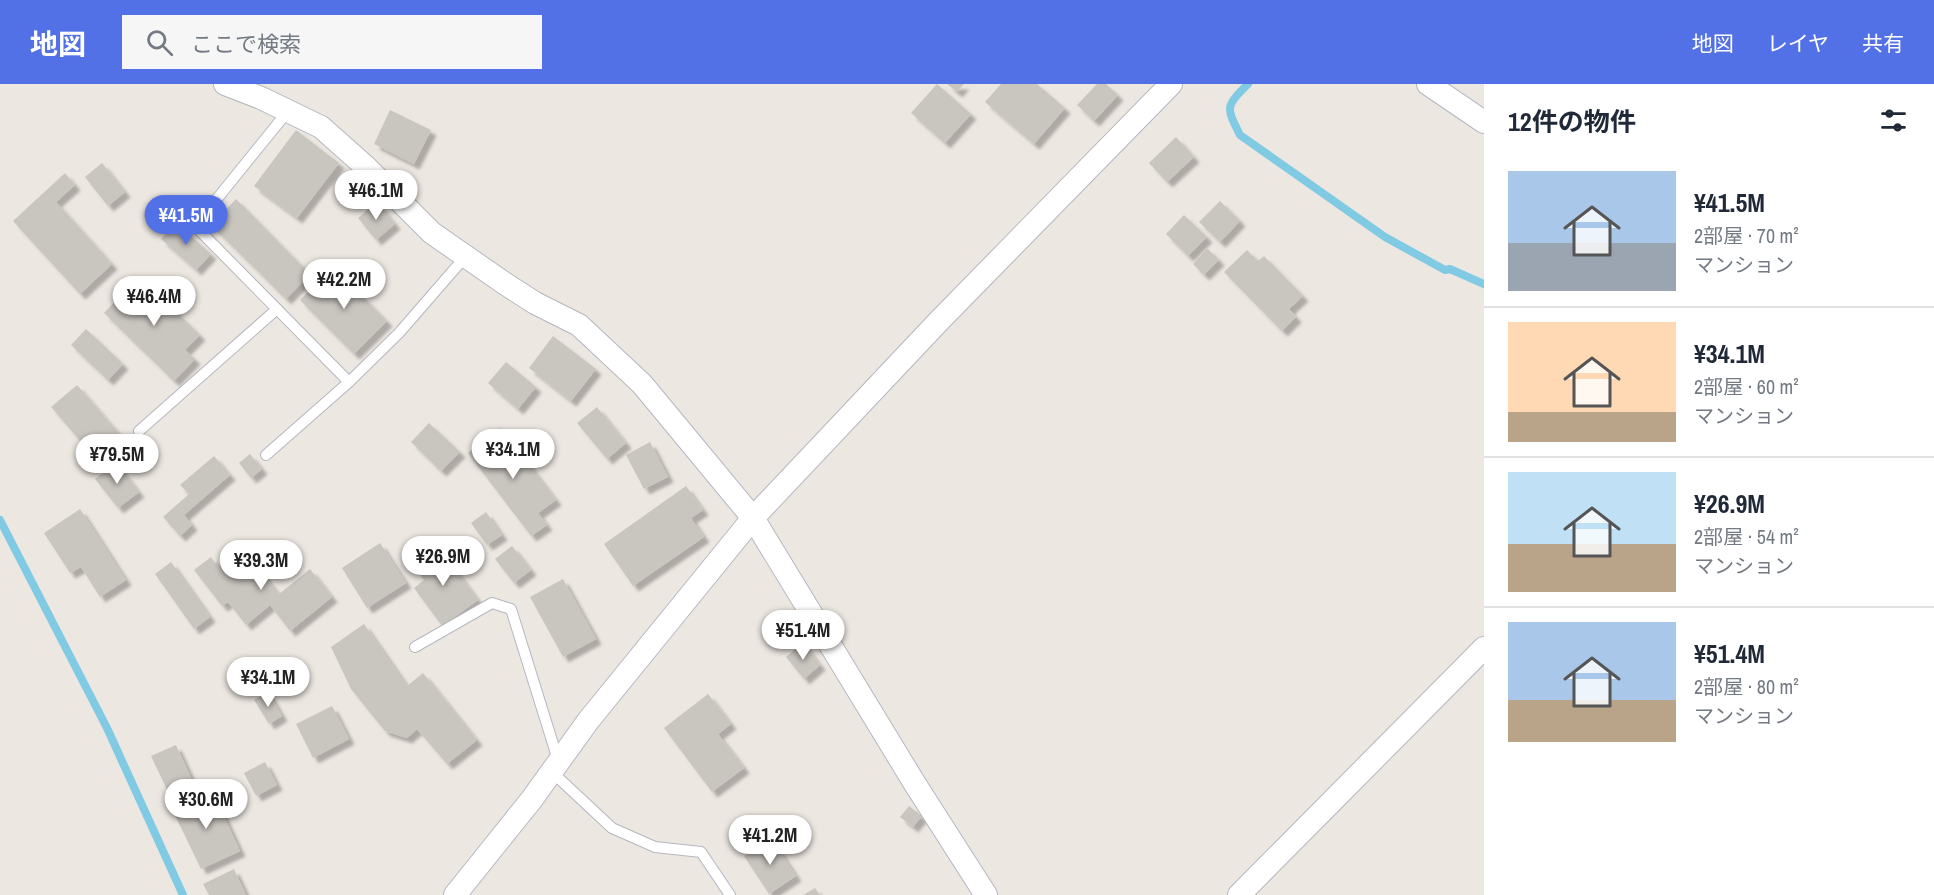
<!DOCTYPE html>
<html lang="ja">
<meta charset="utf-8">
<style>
:root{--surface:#fff;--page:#f6f6f7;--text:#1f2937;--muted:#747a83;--line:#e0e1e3;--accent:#5371e7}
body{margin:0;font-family:"Archivo Narrow","Noto Sans JP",sans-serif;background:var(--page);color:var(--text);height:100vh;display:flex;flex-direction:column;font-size:22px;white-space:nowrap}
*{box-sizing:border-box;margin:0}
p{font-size:20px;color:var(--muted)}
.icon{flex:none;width:33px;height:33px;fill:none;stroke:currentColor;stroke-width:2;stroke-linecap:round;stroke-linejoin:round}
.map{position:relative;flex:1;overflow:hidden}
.details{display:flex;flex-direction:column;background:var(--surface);width:450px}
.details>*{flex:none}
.price{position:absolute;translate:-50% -51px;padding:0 14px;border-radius:21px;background:#fff;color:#222;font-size:20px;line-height:39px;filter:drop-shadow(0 2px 3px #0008)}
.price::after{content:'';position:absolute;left:50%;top:36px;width:18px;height:14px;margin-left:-9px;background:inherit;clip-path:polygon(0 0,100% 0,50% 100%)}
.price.current{background:var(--accent);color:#fff}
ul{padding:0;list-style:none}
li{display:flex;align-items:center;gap:18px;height:150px;padding:0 24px}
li+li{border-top:2px solid var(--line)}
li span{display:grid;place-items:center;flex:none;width:168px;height:120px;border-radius:0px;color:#555}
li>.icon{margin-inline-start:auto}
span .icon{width:72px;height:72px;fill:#fffc;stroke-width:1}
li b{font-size:26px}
h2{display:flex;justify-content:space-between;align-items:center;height:72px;padding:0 24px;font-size:26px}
header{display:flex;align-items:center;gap:36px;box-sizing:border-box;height:84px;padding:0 30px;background:var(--accent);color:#fff}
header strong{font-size:28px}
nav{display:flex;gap:33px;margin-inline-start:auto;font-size:21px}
.search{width:420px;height:54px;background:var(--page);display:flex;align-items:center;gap:15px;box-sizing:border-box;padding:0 21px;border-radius:0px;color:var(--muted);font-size:22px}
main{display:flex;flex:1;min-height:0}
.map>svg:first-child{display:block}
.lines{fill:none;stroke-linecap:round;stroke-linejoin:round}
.stream{stroke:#80cae3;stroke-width:8}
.building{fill:#c9c5bf;filter:url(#shadow)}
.service-casing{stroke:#b4b7bf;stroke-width:12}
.minor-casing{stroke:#b4b7bf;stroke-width:24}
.service{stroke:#fff;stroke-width:10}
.minor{stroke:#fff;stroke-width:22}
</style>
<header>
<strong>地図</strong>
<div class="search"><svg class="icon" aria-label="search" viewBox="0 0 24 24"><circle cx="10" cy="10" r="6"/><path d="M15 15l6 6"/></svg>ここで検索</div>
<nav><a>地図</a><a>レイヤ</a><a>共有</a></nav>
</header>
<main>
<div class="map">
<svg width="1484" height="811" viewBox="0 0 1484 811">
<defs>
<filter id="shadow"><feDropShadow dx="5.5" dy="5.5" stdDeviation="1.5" flood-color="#0004"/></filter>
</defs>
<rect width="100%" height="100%" fill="#ede7e1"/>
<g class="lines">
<g class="stream">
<path d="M1248,0c-23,23 -22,23 -8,51l145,102 60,33 5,-1 34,15"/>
<path d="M0,436l107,208 76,167"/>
</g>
</g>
<g class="building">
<path d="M937,0l34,30 -26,29 -34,-30z"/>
<path d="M947,0h17l-7,8z"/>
<path d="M1001,0h36l28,24 -31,36 -49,-42z"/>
<path d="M1097,0h9l12,11 -24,26 -17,-16z"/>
<path d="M390,26l41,20 -17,34 -40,-20z"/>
<path d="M296,46l43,33 -42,55 -43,-32z"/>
<path d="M1176,53l18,20 -27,25 -18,-19z"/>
<path d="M102,79l23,29 -17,14 -23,-29z"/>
<path d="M65,89l10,12 -19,17 56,62 -32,30 -67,-73z"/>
<path d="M236,115l74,75 -24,25 -75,-74z"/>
<path d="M1220,117l20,20 -20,21 -21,-20z"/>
<path d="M377,118l18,22 -19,16 -18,-22z"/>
<path d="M1184,131l23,22 -19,19 -22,-22z"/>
<path d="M176,139l35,31 -15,16 -35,-31z"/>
<path d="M1207,164l12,12 -15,15 -11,-11z"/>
<path d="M1247,166l11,11 6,-5 39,40 -14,13 7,8 -14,14 -58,-59z"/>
<path d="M333,183l54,54 -33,33 -54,-54z"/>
<path d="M139,192l61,59 -15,15 10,9 -21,22 -70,-68z"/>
<path d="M86,245l37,35 -15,16 -37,-35z"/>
<path d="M553,252l43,33 -25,32 -42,-33z"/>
<path d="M506,278l30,25 -18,22 -30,-26z"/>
<path d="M77,301l45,52 -26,22 -45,-52z"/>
<path d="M597,323l29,36 -19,16 -30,-36z"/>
<path d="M429,339l31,29 -19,19 -30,-29z"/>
<path d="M501,344l55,72 -18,13 9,12 -16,11 -63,-83z"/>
<path d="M650,358l18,35 -24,12 -18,-34z"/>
<path d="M250,370l12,15 -11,9 -12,-15z"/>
<path d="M214,372l16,19 -46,40 8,10 -12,11 -17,-19 26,-23 -9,-9z"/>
<path d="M116,379l23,29 -21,16 -23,-29z"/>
<path d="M686,402l17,24 -12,8 13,19 -71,49 -29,-42z"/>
<path d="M80,425l46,71 -26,17 -19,-30 -11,6 -26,-40z"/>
<path d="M486,428l16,23 -15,10 -16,-22z"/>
<path d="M380,459l26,40 -39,25 -25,-40z"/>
<path d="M512,462l19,24 -17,13 -19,-24z"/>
<path d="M438,463l40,53 -36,26 -28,-38 10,-8 -11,-15z"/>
<path d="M242,464l37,46 31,-25 22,28 -42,34 -20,-26 -24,20 -18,-23 -6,4 -28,-36 17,-13 7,10z"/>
<path d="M171,478l39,55 -16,12 -39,-55z"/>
<path d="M563,495l33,60 -33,18 -33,-60z"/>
<path d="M364,540l43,62 16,-13 54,67 -30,24 -30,-35 -10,9 -22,-7 -34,-42 -20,-42z"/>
<path d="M803,559l17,22 -16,14 -18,-22z"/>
<path d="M268,608l14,24 -13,8 -15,-24z"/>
<path d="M708,610l23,30 -13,10 26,34 -32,24 -48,-64z"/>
<path d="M332,622l17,33 -36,19 -17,-34z"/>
<path d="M176,661l19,42 -24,11 -20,-42z"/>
<path d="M265,678l12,23 -21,11 -12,-23z"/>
<path d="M212,707l28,60 -39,18 -29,-60z"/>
<path d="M909,722l13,10 -9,11 -13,-10z"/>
<path d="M771,754l25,38 -27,18 -25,-38z"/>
<path d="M234,785l12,26h-37l-6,-11z"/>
<path d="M815,804l5,7h-17z"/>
</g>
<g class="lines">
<defs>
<g id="service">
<path d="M288,27l-93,115 154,156"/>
<path d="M139,347l138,-122"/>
<path d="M266,371l83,-73 50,-49 66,-76"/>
<path d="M415,563l77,-44 19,6 47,151"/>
<path d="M552,688l60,56 43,19 46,5 29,43"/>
</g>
<g id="minor">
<path d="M225,0l36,14 60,29 45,40 66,66 72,50 31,20 44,22 63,59 111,134 162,266 71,111"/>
<path d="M1428,0l56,38"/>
<path d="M455,811l77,-96 56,-78 165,-203 185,-196 233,-238"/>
<path d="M1239,811l245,-247"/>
</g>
</defs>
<use href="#service" class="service-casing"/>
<use href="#minor" class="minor-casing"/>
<use href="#service" class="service"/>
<use href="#minor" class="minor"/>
</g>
</svg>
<b class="price" style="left:376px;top:137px">¥46.1M</b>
<b class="price current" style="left:186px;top:162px">¥41.5M</b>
<b class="price" style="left:344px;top:226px">¥42.2M</b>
<b class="price" style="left:154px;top:243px">¥46.4M</b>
<b class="price" style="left:513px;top:396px">¥34.1M</b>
<b class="price" style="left:117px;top:401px">¥79.5M</b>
<b class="price" style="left:443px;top:503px">¥26.9M</b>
<b class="price" style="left:261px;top:507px">¥39.3M</b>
<b class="price" style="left:803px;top:577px">¥51.4M</b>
<b class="price" style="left:268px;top:624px">¥34.1M</b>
<b class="price" style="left:206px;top:746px">¥30.6M</b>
<b class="price" style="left:770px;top:782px">¥41.2M</b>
</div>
<section class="details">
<h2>12件の物件<svg class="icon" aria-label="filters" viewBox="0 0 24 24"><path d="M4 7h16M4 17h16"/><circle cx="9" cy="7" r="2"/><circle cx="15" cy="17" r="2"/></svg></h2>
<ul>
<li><span style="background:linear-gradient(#a9c7e8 60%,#9aa5b1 0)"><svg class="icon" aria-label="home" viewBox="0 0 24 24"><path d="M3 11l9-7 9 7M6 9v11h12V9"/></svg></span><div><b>¥41.5M</b><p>2部屋 · 70 m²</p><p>マンション</p></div></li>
<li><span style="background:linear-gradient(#ffd9b3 75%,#b9a48a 0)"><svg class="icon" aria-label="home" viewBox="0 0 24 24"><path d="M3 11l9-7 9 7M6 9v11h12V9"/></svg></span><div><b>¥34.1M</b><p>2部屋 · 60 m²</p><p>マンション</p></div></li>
<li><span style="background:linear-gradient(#bfe0f5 60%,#b9a48a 0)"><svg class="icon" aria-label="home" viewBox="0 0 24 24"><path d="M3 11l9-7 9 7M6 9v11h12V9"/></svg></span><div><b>¥26.9M</b><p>2部屋 · 54 m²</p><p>マンション</p></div></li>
<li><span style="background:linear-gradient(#a9c7e8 65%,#b9a48a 0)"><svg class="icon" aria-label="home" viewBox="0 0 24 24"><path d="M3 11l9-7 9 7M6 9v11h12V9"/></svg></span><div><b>¥51.4M</b><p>2部屋 · 80 m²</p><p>マンション</p></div></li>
</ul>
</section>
</main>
